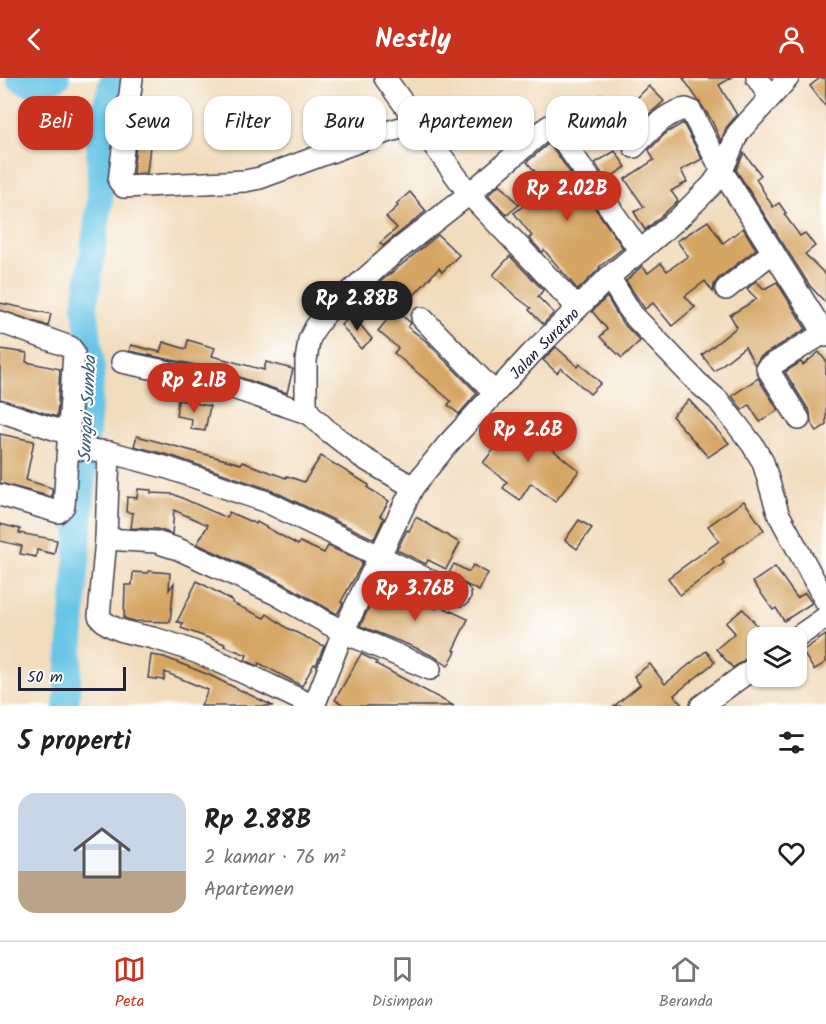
<!DOCTYPE html>
<html lang="id">
<meta charset="utf-8">
<style>
:root{--surface:#fff;--page:#f6f6f6;--text:#202124;--muted:#757577;--line:#e0e0e0;--accent:#c8321e}
body{margin:0;font-family:Kalam,sans-serif;background:var(--page);color:var(--text);height:100vh;display:flex;flex-direction:column;font-size:22px;white-space:nowrap}
*{box-sizing:border-box;margin:0}
p{font-size:20px;color:var(--muted)}
.icon{flex:none;width:33px;height:33px;fill:none;stroke:currentColor;stroke-width:2;stroke-linecap:round;stroke-linejoin:round}
.map{position:relative;height:628px;overflow:hidden}
.panel{display:flex;flex-direction:column;background:var(--surface);flex:1}
.panel>*{flex:none}
.top-card{position:absolute;left:18px;top:18px;width:790px;height:54px;display:flex;gap:12px}
.fabs{position:absolute;left:747px;top:549px;display:grid;gap:12px}
.fabs a{display:grid;place-items:center;width:60px;height:60px;border-radius:12px;background:var(--surface);box-shadow:0 2px 4px #0004;font-size:30px}
.scale{position:absolute;left:18px;bottom:15px;width:108px;box-sizing:border-box;padding-left:6px;border:3px solid #22223b;border-top:0;font-size:16px;line-height:21px;white-space:nowrap;color:#22223b;-webkit-text-stroke:4px #fff;paint-order:stroke}
.price{position:absolute;translate:-50% -51px;padding:0 14px;border-radius:21px;background:var(--accent);color:#fff;font-size:20px;line-height:39px;filter:drop-shadow(0 2px 3px #0008)}
.price::after{content:'';position:absolute;left:50%;top:36px;width:18px;height:14px;margin-left:-9px;background:inherit;clip-path:polygon(0 0,100% 0,50% 100%)}
.price.selected{background:#222;color:#fff}
ul{padding:0;list-style:none}
li{display:flex;align-items:center;gap:18px;height:150px;padding:0 18px}
li+li{border-top:2px solid var(--line)}
li span{display:grid;place-items:center;flex:none;width:168px;height:120px;border-radius:18px;color:#555}
li>.icon{margin-inline-start:auto}
span .icon{width:72px;height:72px;fill:#fffc;stroke-width:1}
li b{font-size:26px}
h2{display:flex;justify-content:space-between;align-items:center;height:72px;padding:0 18px;font-size:26px}
.tag{padding:0 21px;border-radius:18px;background:var(--surface);box-shadow:0 2px 4px #0004;font-size:21px;line-height:54px}
.tag.selected{background:var(--accent);color:#fff}
header{display:flex;justify-content:space-between;align-items:center;height:78px;padding:0 18px;background:var(--accent);color:#fff;font-size:27px;font-weight:600}
.dock{display:flex;justify-content:space-around;align-items:center;height:84px;border-top:2px solid var(--line);background:var(--surface);font-size:16px;color:var(--muted)}
.dock a{display:grid;justify-items:center;gap:3px}
.dock .selected{color:var(--accent)}
.map>svg:first-child{display:block}
.lines{fill:none;stroke-linecap:round;stroke-linejoin:round}
.river{stroke:#67c5e5;stroke-width:26}
.building{fill:#d5a563}
.minor-casing{stroke:#413e4e;stroke-width:24}
.minor{stroke:#fff;stroke-width:21}
.labels{text-anchor:middle;stroke-width:4.5;stroke-linejoin:round;paint-order:stroke}
.street-label{font-size:16px;fill:#22223b;stroke:#fff}
.water-label{font-size:18px;font-style:italic;fill:#3a5b76;stroke:#fff}
</style>
<header><svg class="icon" aria-label="back" viewBox="0 0 24 24"><path d="M15 5l-7 7 7 7"/></svg>Nestly<svg class="icon" aria-label="person" viewBox="0 0 24 24"><circle cx="12" cy="8" r="4"/><path d="M4 21q1-7 8-7t8 7"/></svg></header>
<div class="map">
<svg width="826" height="628" viewBox="0 0 826 628">
<rect width="100%" height="100%" fill="#fff"/>
<filter id="ink" filterUnits="userSpaceOnUse"><feTurbulence type="fractalNoise" baseFrequency=".0167" numOctaves="2"/><feDisplacementMap in="SourceGraphic" scale="12" xChannelSelector="R" yChannelSelector="G"/><feConvolveMatrix kernelMatrix="1 2 1 2 8 2 1 2 1" color-interpolation-filters="sRGB"/></filter>
<filter id="wash" filterUnits="userSpaceOnUse"><feTurbulence type="fractalNoise" baseFrequency=".008" numOctaves="4" result="noise"/><feDisplacementMap in="SourceGraphic" scale="24" xChannelSelector="R" yChannelSelector="G"/><feGaussianBlur stdDeviation="1.35" result="paint"/><feColorMatrix in="noise" values="0 0 0 0 0 0 0 0 0 0 0 0 0 0 0 0 0 1.4 0 .05"/><feComposite in="paint" operator="in"/></filter>
<g filter="url(#wash)">
<rect width="100%" height="100%" fill="#f1dcbc"/>
<g class="lines">
<g class="river">
<path d="M19,0c17,10 21,7 38,0"/>
<path d="M66,628l26,-340 -7,-60 15,-106 -1,-70 14,-52"/>
</g>
</g>
<g id="blocks">
<g class="building">
<path d="M683,0h48l-12,7 18,30 -11,13 -5,13 -10,-22z"/>
<path d="M820,0h6v29l-16,-21z"/>
<path d="M649,8l15,15 -21,19 -25,27 -20,-27 -16,11 -11,-16 31,-21 16,23z"/>
<path d="M511,22l12,24 -21,10 -12,-23z"/>
<path d="M683,45l19,36 -21,11 6,12 -16,9 7,10 -33,29 -11,-18 10,-5 -19,-28 29,-19 -5,-10 17,-17z"/>
<path d="M136,66l14,2 -3,27 -14,1z"/>
<path d="M548,66l7,7 68,97 -24,19 1,1 -22,22 -34,-40 -2,2 -13,-14 3,-2 -18,-23 34,-26 -21,-25z"/>
<path d="M615,73l11,16 -20,13 -11,-17z"/>
<path d="M744,75l17,22 -5,4 17,28 6,-4 7,10 -2,1 16,22 5,-3 10,13 -10,8 21,21v28l-16,-17 -74,-116z"/>
<path d="M500,106l19,21 -12,10 -19,-20z"/>
<path d="M410,114l16,19 -43,35 -3,-3 17,-15 -11,-11 12,-11 -2,-2z"/>
<path d="M708,143l15,22 20,-15 13,21 -38,30 -4,6 -1,7 -8,-11 -20,15 10,11 -23,19 -19,-23 -8,6 -19,-28 16,-15 6,7 13,-10 6,8 21,-15 -11,-15z"/>
<path d="M438,157l21,20 -17,17 -3,-4 -35,38 -25,-23z"/>
<path d="M510,178l33,34 -5,7 16,16 -11,11 -14,-14 2,-2 -16,-12 -22,-21z"/>
<path d="M756,203l8,8 13,-7 29,47 -46,28 -5,8 -10,-18 -31,24 -12,-16 35,-28 -7,-12 27,-16 -10,-10z"/>
<path d="M607,219l14,24 19,20 -18,17 -22,-21 7,-8 -15,-18z"/>
<path d="M0,225l51,11 -3,12 -48,-16z"/>
<path d="M395,232l16,13 -3,4 18,14 51,52 -18,21 -11,-9 3,-4 -57,-48 4,-5 -20,-17z"/>
<path d="M353,238l19,23 -11,10 -20,-24z"/>
<path d="M188,262l27,8 -3,8 52,14 2,-8 27,7 -6,24 -72,-24 -86,-18 2,-6 29,7 3,-10 23,7z"/>
<path d="M556,269l22,20 2,-3 21,19 -11,11 -29,-26 -4,5 -14,-13z"/>
<path d="M0,271l27,4 -1,9 34,7 -3,48 -57,-18z"/>
<path d="M819,274l7,9v64l-9,6 -6,-8 -1,-11 -25,-40 16,-10 2,3z"/>
<path d="M758,300l20,32 -18,12 -11,-17 -7,5 -10,-14z"/>
<path d="M178,322l32,6 -5,25 -14,-2 1,-10 -16,-3z"/>
<path d="M689,322l40,43 -21,14 -36,-41z"/>
<path d="M504,339l20,15 2,-4 53,43 -24,31 -24,-19 -11,17 -17,-12 4,-6 -24,-19 16,-20 -9,-7z"/>
<path d="M0,356l34,7 -8,39 26,8v9l-52,-14z"/>
<path d="M137,358l104,28 1,-2 44,16 1,-2 17,6 17,-26 48,29 -1,3 21,13 -9,15 4,2 -10,21 -103,-49 -99,-34 -38,-10z"/>
<path d="M138,411l13,1v3l22,1 54,24 2,-6 27,12 1,-2 41,23 2,-3 24,11 4,-7 35,16 -22,40 2,1 -6,11 -56,-32 -84,-38 11,-19 -34,-15 -2,24 -15,-5 -26,-1 2,-15 -7,-1 1,-15 10,1z"/>
<path d="M744,423l20,29 -42,29 2,4 -44,32 -12,-17 51,-37 -11,-15z"/>
<path d="M416,439l44,26 -14,26 -18,-9 -2,4 -29,-14 10,-20 2,1z"/>
<path d="M579,442l13,8 -15,21 -12,-9z"/>
<path d="M0,446l20,5 -1,4 38,7 -3,14 -17,-4 -1,7 -16,-3 2,-8 -22,-5z"/>
<path d="M454,486l15,8 4,-7 15,8 -9,18 -31,-16z"/>
<path d="M775,489l22,31 8,-5 7,10 -28,18 -8,-13 -3,2 -20,-28z"/>
<path d="M148,493l22,2 -1,17 5,-7 -4,39 -35,-1 -11,-3 1,-33h7l1,-13 15,1z"/>
<path d="M388,499l16,8 -3,6 35,18 2,-4 30,14 -15,31 3,1 -8,15 -13,-9 -21,-10 -54,-21 11,-22 4,2z"/>
<path d="M197,503l36,20 -1,2 32,15 3,-4 20,14 37,18 -8,19 -2,-1 -12,22 -43,-23 -1,3 -13,-6 2,-5 -23,-9 1,-2 -44,-16 2,-5 -6,-1z"/>
<path d="M743,531l25,29h-10v12l-25,18 -17,-19 19,-16 -9,-10z"/>
<path d="M826,557v27l-12,8 -12,-19z"/>
<path d="M706,573l9,11 -41,33 9,11h-69l26,-21 -6,-9 16,-12 15,20z"/>
<path d="M361,576l16,8 -1,2 78,42h-108l-11,-6z"/>
<path d="M151,577l13,2 45,18 64,31h-72l7,-16 -43,-18 -1,8 -16,-2z"/>
</g>
</g>
</g>
<g filter="url(#ink)">
<use href="#blocks" fill-opacity="0" stroke="#413e4e" stroke-width="1.5"/>
<g class="lines">
<defs>
<g id="minor">
<path d="M132,0l-13,103 5,6 121,-6 15,-3 114,-42 43,-13"/>
<path d="M385,0l84,116 109,114"/>
<path d="M757,0l13,19"/>
<path d="M634,69c15,-15 31,-35 52,-38l5,2 31,60 104,165"/>
<path d="M609,199l23,37 66,69 20,17 34,44 11,18 15,51 48,89"/>
<path d="M726,211l47,-37"/>
<path d="M422,240l73,75"/>
<path d="M0,244l70,25 4,5 -10,154 -6,6 -58,-17"/>
<path d="M122,284l90,19 98,33"/>
<path d="M0,333l69,23"/>
<path d="M799,341l-32,-51 57,-35"/>
<path d="M68,370l41,4 59,16 99,34 193,93"/>
<path d="M109,374l-3,87 -7,77c10,15 37,18 54,22 56,15 108,44 161,68"/>
<path d="M413,409l-50,-29 -36,-28 -17,-16 -4,-9v-44l3,-21 6,-12 11,-15 68,-60 75,-59 80,-68h4l87,125"/>
<path d="M106,461l50,3 22,7 98,45 67,38 87,37"/>
<path d="M796,560l30,-21"/>
<path d="M314,628l29,-74 70,-145 34,-42 84,-91 78,-77 70,-59 33,-33 10,-14 16,-38 50,-55"/>
<path d="M701,628l57,-41"/>
</g>
</defs>
<use href="#minor" class="minor-casing"/>
<use href="#minor" class="minor"/>
</g>
</g>
<g class="labels">
<g class="street-label">
<text transform="translate(544 265) rotate(-46)" y="6">Jalan Suratno</text>
</g>
<g class="water-label">
<text transform="translate(87 331) rotate(-87)" y="6">Sungai Sumba</text>
</g>
</g>
</svg>
<div class="fabs">
<a><svg class="icon" aria-label="layers" viewBox="0 0 24 24"><path d="M12 4l9 5-9 5-9-5zM3 14l9 5 9-5"/></svg></a>
</div>
<div class="scale">50 m</div>
<b class="price" style="left:567px;top:144px">Rp 2.02B</b>
<b class="price selected" style="left:357px;top:254px">Rp 2.88B</b>
<b class="price" style="left:194px;top:336px">Rp 2.1B</b>
<b class="price" style="left:528px;top:385px">Rp 2.6B</b>
<b class="price" style="left:415px;top:544px">Rp 3.76B</b>
<div class="top-card">
<a class="tag selected">Beli</a>
<a class="tag">Sewa</a>
<a class="tag">Filter</a>
<a class="tag">Baru</a>
<a class="tag">Apartemen</a>
<a class="tag">Rumah</a>
</div>
</div>
<section class="panel">
<h2>5 properti<svg class="icon" aria-label="filters" viewBox="0 0 24 24"><path d="M4 7h16M4 17h16"/><circle cx="9" cy="7" r="2"/><circle cx="15" cy="17" r="2"/></svg></h2>
<ul>
<li><span style="background:linear-gradient(#c9d6e8 65%,#b9a48a 0)"><svg class="icon" aria-label="home" viewBox="0 0 24 24"><path d="M3 11l9-7 9 7M6 9v11h12V9"/></svg></span><div><b>Rp 2.88B</b><p>2 kamar · 76 m²</p><p>Apartemen</p></div><svg class="icon" aria-label="heart" viewBox="0 0 24 24"><path d="M12 20l-8-8c-3-5 5-10 8-4 3-6 11-1 8 4z"/></svg></li>
</ul>
</section>
<nav class="dock">
<a class="selected"><svg class="icon" aria-label="map" viewBox="0 0 24 24"><path d="M3 6l6-2 6 2 6-2v14l-6 2-6-2-6 2zM9 4v14M15 6v14"/></svg>Peta</a>
<a><svg class="icon" aria-label="saved" viewBox="0 0 24 24"><path d="M7 4h10v16l-5-4-5 4z"/></svg>Disimpan</a>
<a><svg class="icon" aria-label="home" viewBox="0 0 24 24"><path d="M3 11l9-7 9 7M6 9v11h12V9"/></svg>Beranda</a>
</nav>
